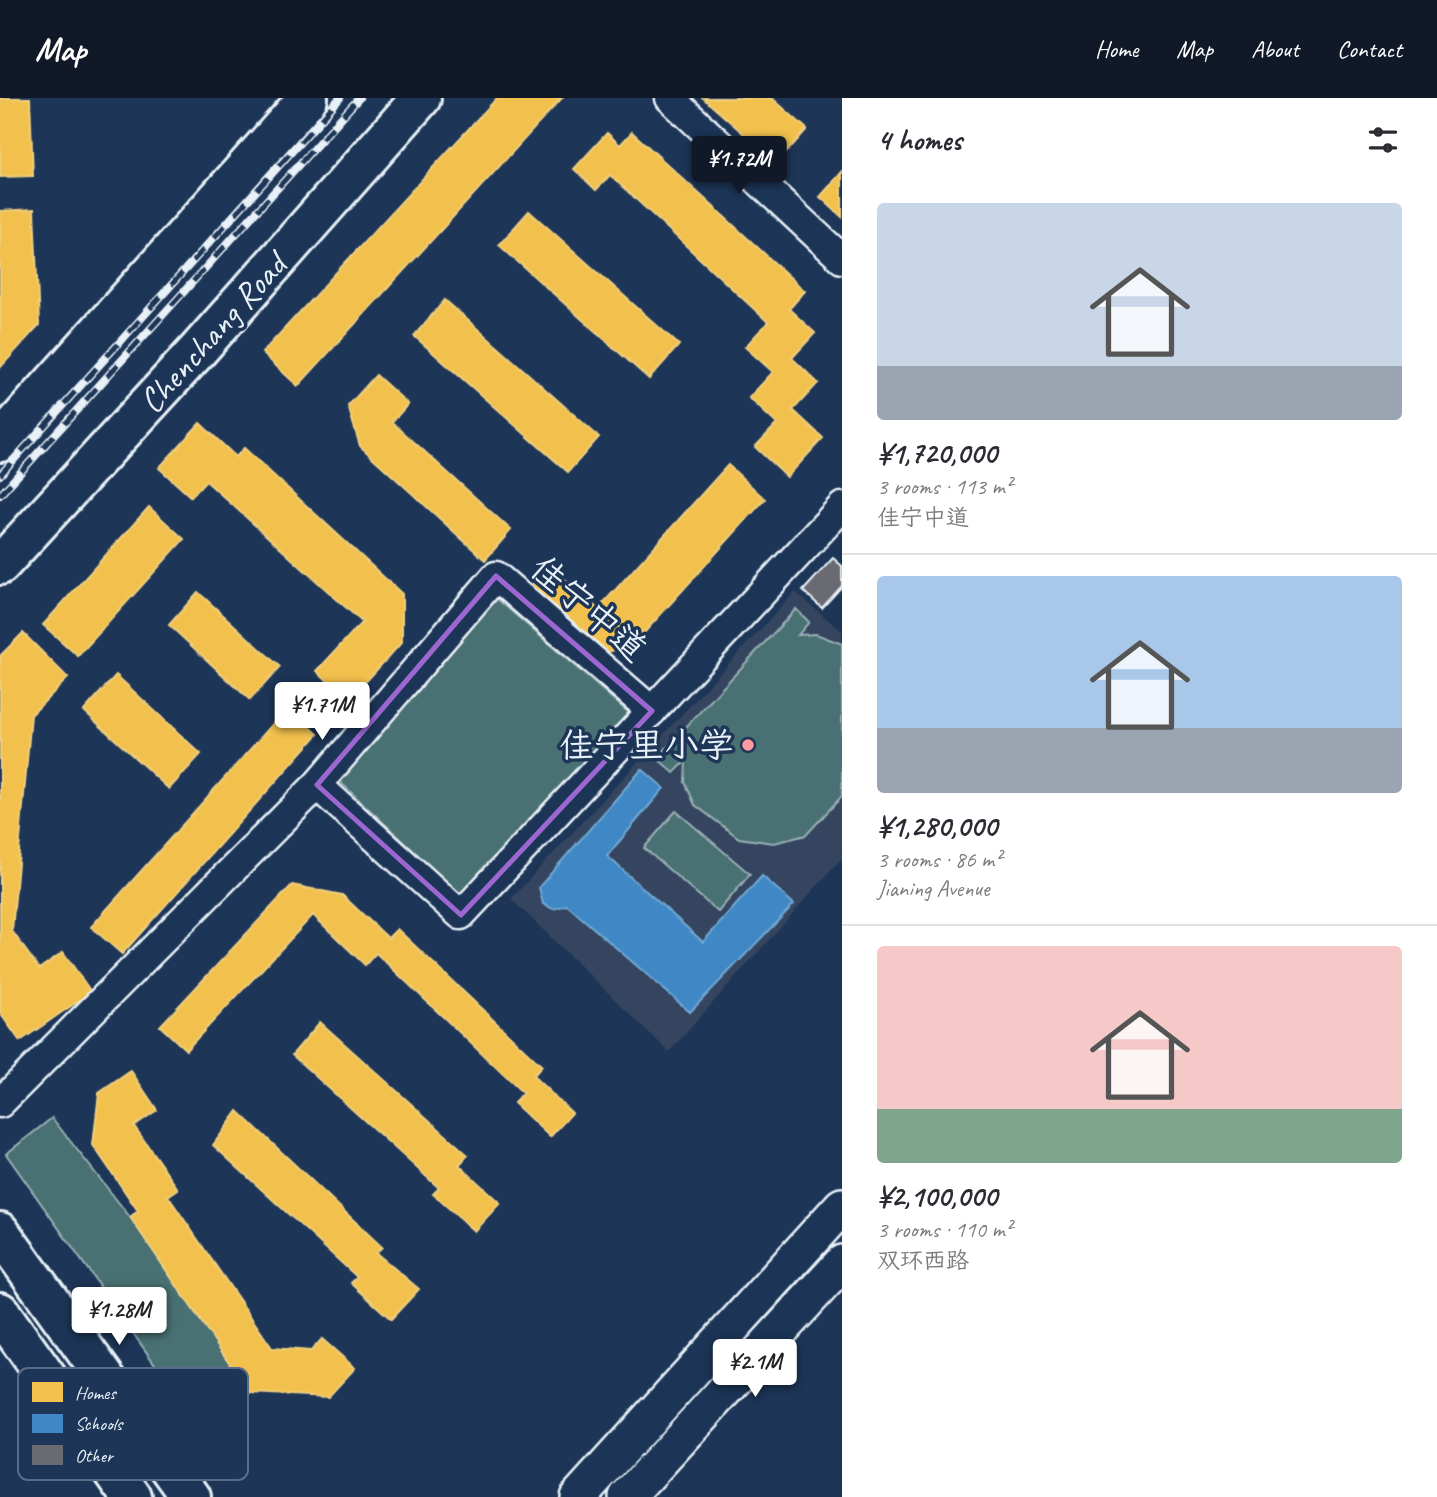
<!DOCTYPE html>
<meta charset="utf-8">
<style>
:root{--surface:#fff;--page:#f2f2f3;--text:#2b2b33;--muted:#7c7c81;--line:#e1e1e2;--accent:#111827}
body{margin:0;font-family:Caveat,"LXGW WenKai TC",sans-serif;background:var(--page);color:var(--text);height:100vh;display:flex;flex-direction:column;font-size:26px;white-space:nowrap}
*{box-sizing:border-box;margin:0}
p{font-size:23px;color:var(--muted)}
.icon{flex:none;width:38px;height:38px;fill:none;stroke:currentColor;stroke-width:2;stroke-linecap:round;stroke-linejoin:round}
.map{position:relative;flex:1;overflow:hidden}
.side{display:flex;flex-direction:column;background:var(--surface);width:595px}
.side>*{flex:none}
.price{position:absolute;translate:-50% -60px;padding:0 16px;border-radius:7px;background:#fff;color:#222;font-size:23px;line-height:46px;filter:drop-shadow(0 2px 4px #0008)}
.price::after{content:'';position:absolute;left:50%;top:42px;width:21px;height:16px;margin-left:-10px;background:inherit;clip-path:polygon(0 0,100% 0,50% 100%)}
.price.active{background:var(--accent);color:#fff}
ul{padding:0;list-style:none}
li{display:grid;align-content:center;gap:14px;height:371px;padding:0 35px}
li+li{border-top:2px solid var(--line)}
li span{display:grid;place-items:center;height:217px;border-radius:7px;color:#555}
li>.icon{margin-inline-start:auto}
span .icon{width:126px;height:126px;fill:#fffc;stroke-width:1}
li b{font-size:30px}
h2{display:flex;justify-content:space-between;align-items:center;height:84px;padding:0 35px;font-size:30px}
header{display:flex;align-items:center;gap:42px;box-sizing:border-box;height:98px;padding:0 35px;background:var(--accent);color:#fff}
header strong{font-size:33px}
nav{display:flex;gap:38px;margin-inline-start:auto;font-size:24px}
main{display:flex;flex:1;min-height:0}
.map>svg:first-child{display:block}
.built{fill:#34455f}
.green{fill:#496f72;stroke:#98b0b5;stroke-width:2}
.homes{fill:#f2c14e;stroke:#efcf81;stroke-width:2}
.schools{fill:#3f88c5;stroke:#72a8d4;stroke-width:2}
.building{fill:#6a6a73;stroke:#e8f1f8;stroke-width:2}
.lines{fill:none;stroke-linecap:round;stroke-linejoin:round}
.minor-casing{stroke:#e8f1f8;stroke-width:33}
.tertiary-casing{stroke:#e8f1f8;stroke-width:40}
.secondary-casing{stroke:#e8f1f8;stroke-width:44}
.primary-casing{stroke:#e8f1f8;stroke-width:44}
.minor{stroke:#1d3557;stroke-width:28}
.tertiary{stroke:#1d3557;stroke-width:35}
.secondary{stroke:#1d3557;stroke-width:38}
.primary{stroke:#1d3557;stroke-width:38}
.rail-casing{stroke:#e8f1f8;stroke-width:8}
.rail{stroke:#1d3557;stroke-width:5;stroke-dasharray:16;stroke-linecap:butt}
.marked{fill:none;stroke:#9c67d0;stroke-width:5;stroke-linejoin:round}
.poi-dot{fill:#ff9aa2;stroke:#1d3557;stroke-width:2.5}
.labels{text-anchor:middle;stroke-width:7;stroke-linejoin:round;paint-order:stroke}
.street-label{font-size:35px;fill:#e8f1f8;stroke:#1d3557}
.poi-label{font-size:35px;fill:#e8f1f8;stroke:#1d3557;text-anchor:end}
.key{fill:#1d3557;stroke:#5a6d87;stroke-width:2}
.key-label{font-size:19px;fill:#e8f1f8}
</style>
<header>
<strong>Map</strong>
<nav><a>Home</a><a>Map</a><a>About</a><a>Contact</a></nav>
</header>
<main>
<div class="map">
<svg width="842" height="1399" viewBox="0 0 842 1399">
<rect width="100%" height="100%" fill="#1d3557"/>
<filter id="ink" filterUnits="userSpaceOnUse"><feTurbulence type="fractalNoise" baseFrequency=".0143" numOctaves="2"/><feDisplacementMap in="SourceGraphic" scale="14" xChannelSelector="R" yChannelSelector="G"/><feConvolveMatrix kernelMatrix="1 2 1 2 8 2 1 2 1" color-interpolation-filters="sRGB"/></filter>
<g filter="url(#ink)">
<path class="built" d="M795,494l47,39v227l-173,194 -158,-153z"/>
<g class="green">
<path d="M495,499l135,117 -168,182 -123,-115z"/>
<path d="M796,511l13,13 -11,13 18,-1 26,10v152l-36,39 -32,8 -35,-5 -44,-33 -10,-23 1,-21 -12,12 -17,-15z"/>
<path d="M676,713l74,63 -32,38 -74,-64z"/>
<path d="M52,1020l78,99 120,176 -32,60 -212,-299z"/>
</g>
<g class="homes">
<path d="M0,0h30l3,78 -33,1z"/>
<path d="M497,0h65l-264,288 -36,-33z"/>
<path d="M703,0h69l35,31 -30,34z"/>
<path d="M632,34l173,159 -16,18 26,24 -23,25 26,25 -25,27 30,28 -36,39 -32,-30 22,-23 -28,-26 24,-26 -28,-25 23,-25 -158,-147 -14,15 -22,-21 33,-36 13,12z"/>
<path d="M842,74v45l-22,-20z"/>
<path d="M34,111l5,116 -39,43v-157z"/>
<path d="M529,113l150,134 -30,34 -150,-134z"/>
<path d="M445,202l154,137 -31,35 -154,-136z"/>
<path d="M376,277l32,29 -16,18 119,108 -26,30 -125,-114 -12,-40z"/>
<path d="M200,325l36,34 8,-9 158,146v48l-53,58 -32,-29 45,-49 -156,-141 -15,16 -32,-29z"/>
<path d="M728,367l37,34 -132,146 -29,8 -74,-67 19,-21 49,44z"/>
<path d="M149,409l35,32 -106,117 -35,-31z"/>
<path d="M198,494l82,75 -30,33 -81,-75z"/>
<path d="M23,535l45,45 -37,37 -19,216 27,38 24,-17 28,40 -71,49 -20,-28v-357z"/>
<path d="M116,577l85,79 -32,35 -85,-78z"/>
<path d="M288,609l30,27 -196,220 -31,-27z"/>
<path d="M292,787l50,10 46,43 9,-9 145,137 -9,10 39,37 -22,24 -36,-34 9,-10 -147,-140 -11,12 -52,-50 -127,135 -26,-24z"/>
<path d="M320,924l148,133 -9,10 41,38 -26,28 -41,-37 6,-6 -147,-133z"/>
<path d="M131,973l26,39 -23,16 44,63 -10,7 104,152 39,3 11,-12 33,29 -27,29 -78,-4 -120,-176 8,-6 -45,-66 6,-52z"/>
<path d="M238,1013l144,136 -6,6 43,36 -28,30 -40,-36 6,-6 -144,-132z"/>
</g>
<path class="schools" d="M642,671l22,19 -57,68 96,86 59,-66 32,28 -104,108 -123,-107 -14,4 -10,-5 -4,-17z"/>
<path class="building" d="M833,460l9,8v20l-20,22 -19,-17z"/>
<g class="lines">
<defs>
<g id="minor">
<path d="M670,0l172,161"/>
<path d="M317,687l144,130 381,-408"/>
<path d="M0,1005l317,-318 179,-209 156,135"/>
</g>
<g id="tertiary">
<path d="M578,1399l264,-291"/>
<path d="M627,1399l215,-234"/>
</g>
<g id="secondary">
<path d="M0,1134l191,265"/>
<path d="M0,1214l132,185"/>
</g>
<g id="primary">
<path d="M0,344l308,-344"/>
<path d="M0,467l198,-215 223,-252"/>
</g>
</defs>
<use href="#minor" class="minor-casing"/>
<use href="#tertiary" class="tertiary-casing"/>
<use href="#secondary" class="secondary-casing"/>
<use href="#primary" class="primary-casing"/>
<use href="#minor" class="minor"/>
<use href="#tertiary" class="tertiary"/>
<use href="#secondary" class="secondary"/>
<use href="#primary" class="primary"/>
<defs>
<g id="rail">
<path d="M0,377l340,-377"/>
<path d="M0,397l359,-397"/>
</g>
</defs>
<use href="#rail" class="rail-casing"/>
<use href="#rail" class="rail"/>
</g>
</g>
<path class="marked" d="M496,478l156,135 -191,204 -144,-130z"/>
<circle class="poi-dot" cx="748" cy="647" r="7"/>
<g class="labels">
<g class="street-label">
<text transform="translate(212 235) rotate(-48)" y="12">Chenchang Road</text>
<text transform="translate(589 510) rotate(41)" y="12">佳宁中道</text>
</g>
<g class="poi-label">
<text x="734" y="659">佳宁里小学</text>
</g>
</g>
<rect x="18" y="1270" width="230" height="112" rx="10" class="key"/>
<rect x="32" y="1284" width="31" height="20" fill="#f2c14e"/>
<rect x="32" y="1316" width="31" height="19" fill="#3f88c5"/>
<rect x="32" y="1347" width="31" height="20" fill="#6a6a73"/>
<g class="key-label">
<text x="75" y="1301">Homes</text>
<text x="75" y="1332">Schools</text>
<text x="75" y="1364">Other</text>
</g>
</svg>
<b class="price active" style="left:739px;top:98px">¥1.72M</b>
<b class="price" style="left:322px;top:644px">¥1.71M</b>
<b class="price" style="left:119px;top:1249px">¥1.28M</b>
<b class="price" style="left:755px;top:1301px">¥2.1M</b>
</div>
<section class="side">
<h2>4 homes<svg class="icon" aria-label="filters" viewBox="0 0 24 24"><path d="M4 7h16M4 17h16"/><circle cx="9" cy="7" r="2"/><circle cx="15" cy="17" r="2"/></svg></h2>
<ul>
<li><span style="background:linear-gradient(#c9d6e8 75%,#9aa5b1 0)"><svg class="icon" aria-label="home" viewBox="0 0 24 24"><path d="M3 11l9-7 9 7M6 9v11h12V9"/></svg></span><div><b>¥1,720,000</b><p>3 rooms · 113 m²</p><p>佳宁中道</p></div></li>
<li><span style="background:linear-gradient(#a9c7e8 70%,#9aa5b1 0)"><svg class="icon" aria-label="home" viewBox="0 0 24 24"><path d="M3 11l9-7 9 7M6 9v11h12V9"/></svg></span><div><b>¥1,280,000</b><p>3 rooms · 86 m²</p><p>Jianing Avenue</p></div></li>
<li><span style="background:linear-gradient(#f6c9c9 75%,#7fa58c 0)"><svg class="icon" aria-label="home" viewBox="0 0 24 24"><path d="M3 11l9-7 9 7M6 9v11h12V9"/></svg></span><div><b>¥2,100,000</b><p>3 rooms · 110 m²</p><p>双环西路</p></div></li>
</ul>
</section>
</main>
